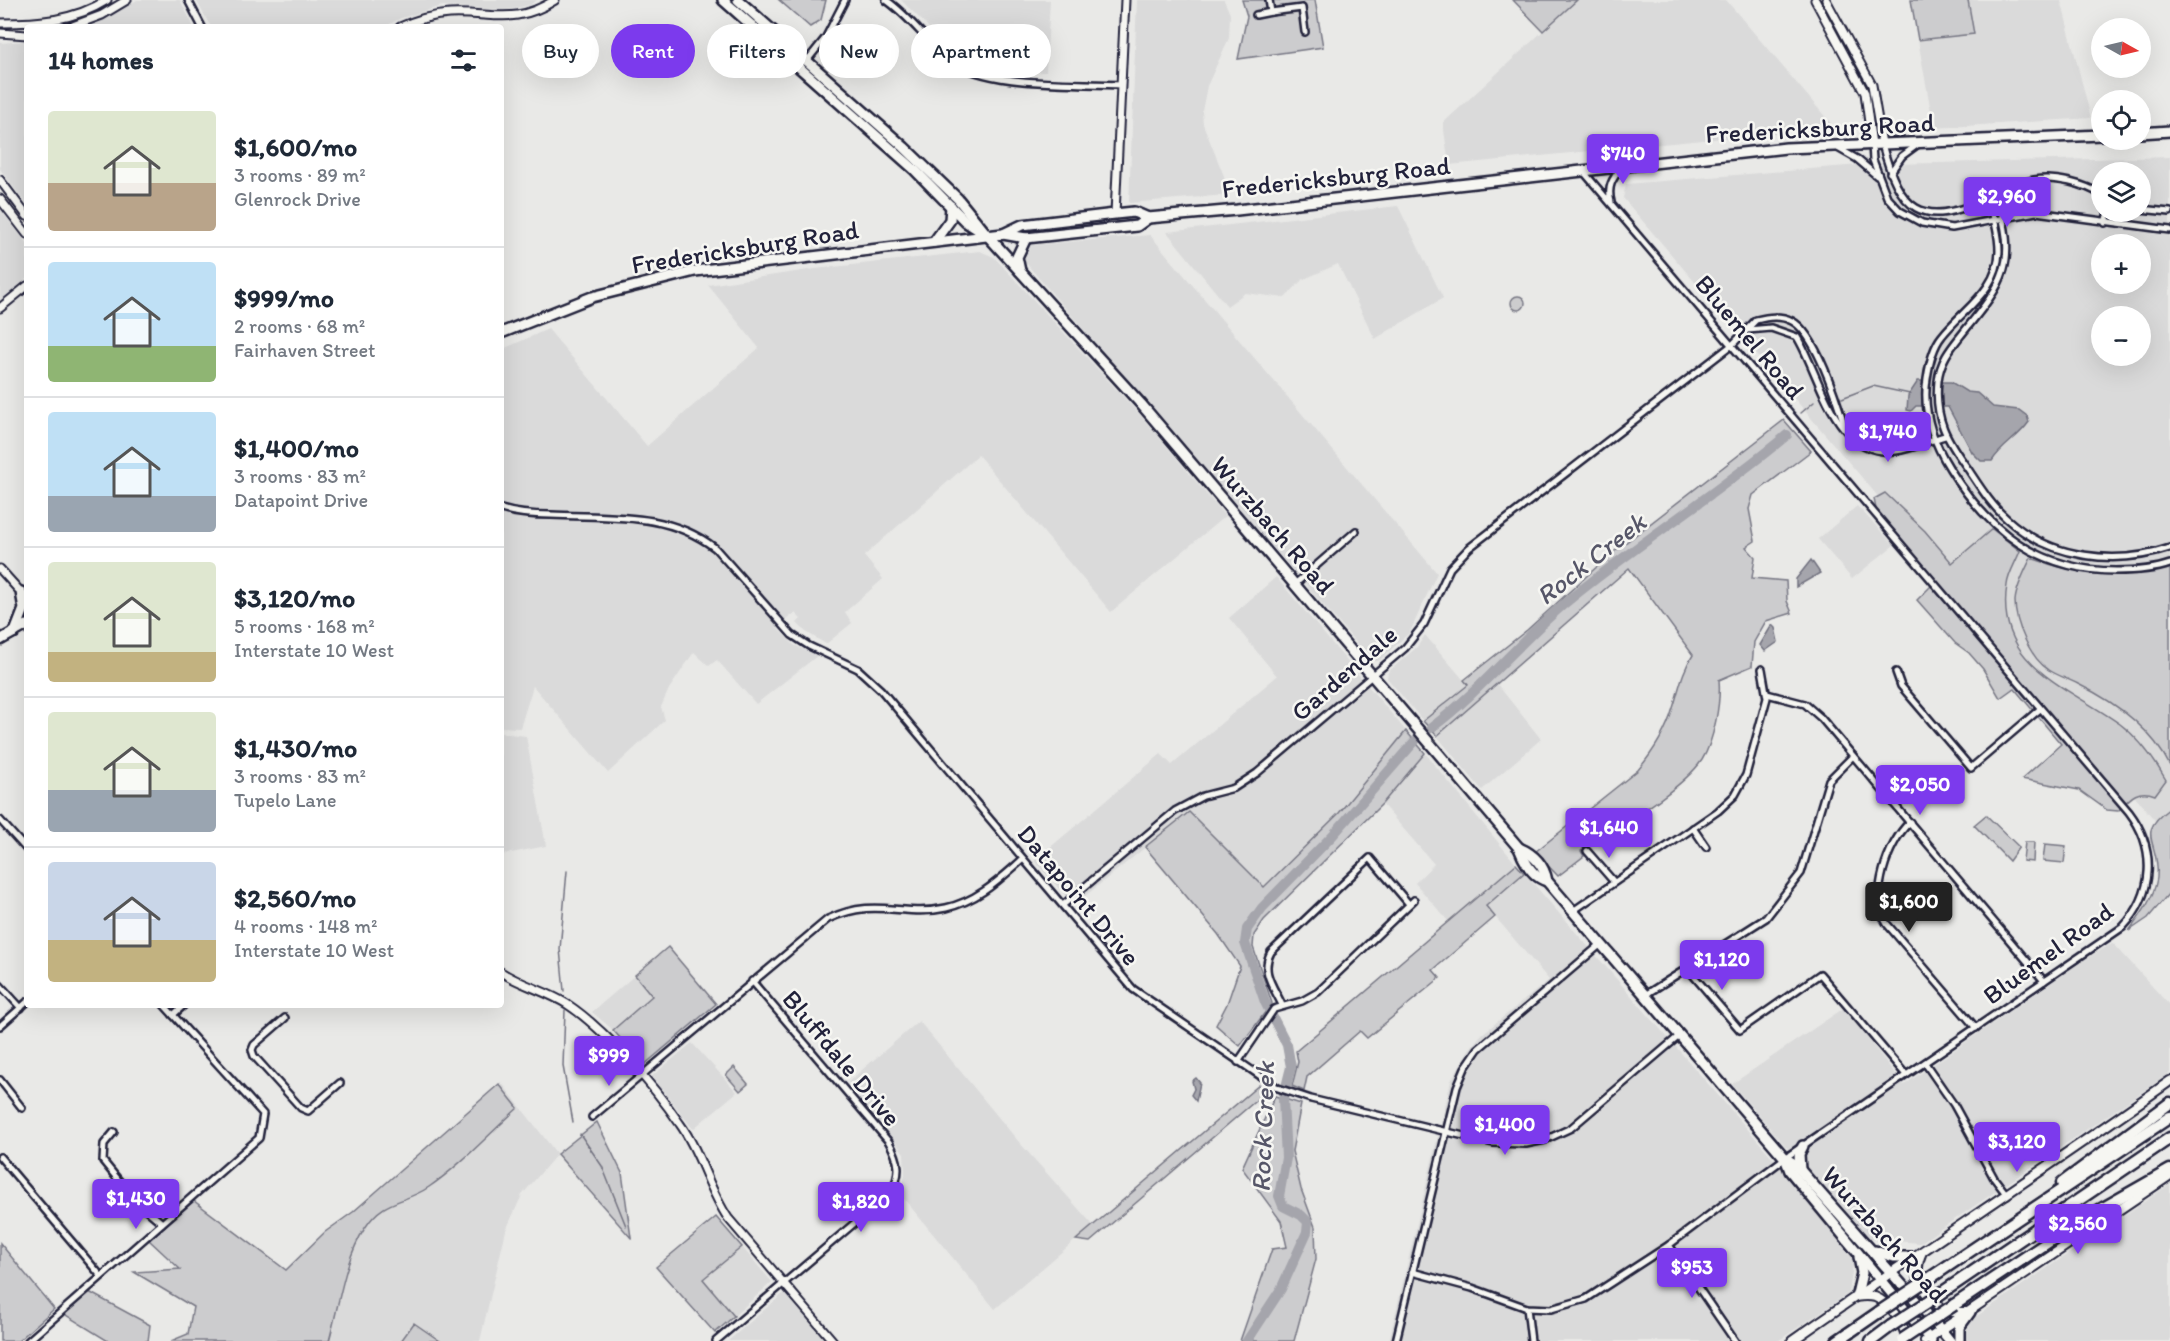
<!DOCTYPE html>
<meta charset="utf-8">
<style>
:root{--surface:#fff;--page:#f2f2f3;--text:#1f2937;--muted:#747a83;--line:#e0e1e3;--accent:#7c3aed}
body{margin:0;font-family:Itim,sans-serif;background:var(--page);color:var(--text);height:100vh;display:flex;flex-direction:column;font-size:22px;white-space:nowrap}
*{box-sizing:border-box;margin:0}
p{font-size:20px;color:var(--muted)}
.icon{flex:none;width:33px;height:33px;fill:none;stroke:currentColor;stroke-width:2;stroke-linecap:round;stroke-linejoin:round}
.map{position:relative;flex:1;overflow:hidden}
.panel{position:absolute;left:24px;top:24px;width:480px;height:984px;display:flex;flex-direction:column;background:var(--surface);border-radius:6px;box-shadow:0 6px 24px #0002}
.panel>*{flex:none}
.guide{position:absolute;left:522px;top:24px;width:570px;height:54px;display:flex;gap:12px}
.needle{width:39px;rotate:98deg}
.controls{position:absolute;left:2091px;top:18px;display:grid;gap:12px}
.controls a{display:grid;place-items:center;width:60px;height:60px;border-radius:50%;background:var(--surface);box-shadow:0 6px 24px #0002;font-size:30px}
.price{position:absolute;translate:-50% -51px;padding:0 14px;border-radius:6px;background:var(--accent);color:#fff;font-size:20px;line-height:39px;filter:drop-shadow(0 2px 3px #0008)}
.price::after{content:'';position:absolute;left:50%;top:36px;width:18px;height:14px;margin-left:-9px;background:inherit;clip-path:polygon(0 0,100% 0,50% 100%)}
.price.active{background:#222;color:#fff}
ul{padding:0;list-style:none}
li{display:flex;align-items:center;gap:18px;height:150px;padding:0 24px}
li+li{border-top:2px solid var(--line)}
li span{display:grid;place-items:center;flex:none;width:168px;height:120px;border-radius:6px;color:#555}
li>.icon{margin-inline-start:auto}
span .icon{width:72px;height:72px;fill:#fffc;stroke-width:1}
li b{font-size:26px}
h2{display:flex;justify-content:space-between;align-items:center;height:72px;padding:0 24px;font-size:26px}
.tag{padding:0 21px;border-radius:27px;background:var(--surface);box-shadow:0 6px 24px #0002;font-size:21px;line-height:54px}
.tag.active{background:var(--accent);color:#fff}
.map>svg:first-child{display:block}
.built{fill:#dadada;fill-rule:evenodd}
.green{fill:#ccccce;stroke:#777784;stroke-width:1.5}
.water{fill:#a5a5ac;stroke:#71717f;stroke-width:1.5}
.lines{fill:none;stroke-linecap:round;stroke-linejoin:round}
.stream{stroke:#71717f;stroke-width:1.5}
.river{stroke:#a5a5ac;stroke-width:10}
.minor-casing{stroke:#22223b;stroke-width:10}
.tertiary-casing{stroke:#22223b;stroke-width:11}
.secondary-casing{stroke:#22223b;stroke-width:12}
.primary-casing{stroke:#22223b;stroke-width:14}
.motorway-casing{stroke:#22223b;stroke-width:15}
.minor{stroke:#f6f6f2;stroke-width:5}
.tertiary{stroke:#f6f6f2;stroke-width:7}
.secondary{stroke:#f6f6f2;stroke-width:8}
.primary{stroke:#f6f6f2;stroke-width:9}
.motorway{stroke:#f6f6f2;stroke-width:10}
.motorway-bridge-casing{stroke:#22223b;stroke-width:15;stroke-linecap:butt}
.motorway-bridge{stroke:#f6f6f2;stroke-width:10}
.labels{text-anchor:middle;stroke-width:5;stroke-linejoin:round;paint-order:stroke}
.street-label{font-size:26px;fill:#22223b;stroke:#f6f6f2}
.water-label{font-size:27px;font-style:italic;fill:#565668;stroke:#f6f6f2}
</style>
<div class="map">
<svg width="2170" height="1341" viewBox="0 0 2170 1341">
<rect width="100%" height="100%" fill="#e9e9e7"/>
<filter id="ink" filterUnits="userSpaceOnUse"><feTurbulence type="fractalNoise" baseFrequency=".0167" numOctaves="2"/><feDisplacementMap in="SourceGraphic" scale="12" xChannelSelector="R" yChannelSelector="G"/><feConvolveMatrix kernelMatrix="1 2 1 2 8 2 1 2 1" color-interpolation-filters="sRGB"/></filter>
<g filter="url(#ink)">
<g class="built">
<path d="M137,0h43l14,27h-105z"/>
<path d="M196,0h341l-7,5 -27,6 -61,-5 -41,12 -17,9h-173z"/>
<path d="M901,0h149l-4,72 -49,-2 -18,-6 -29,-16z"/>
<path d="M1137,0h87l6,14 -1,24 -22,48 -5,25 1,13 21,52 2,19 -97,8z"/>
<path d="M1577,0h149l108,127 -385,38 -6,-42z"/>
<path d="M1968,0h93l30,118 -157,10 -16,-88 56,-6z"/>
<path d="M27,41v164l-27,-36v-126z"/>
<path d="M2170,157v681l-547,-640 3,-14 233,-19zM2102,172h38v40h-38zM2102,244h38v40h-38zM2102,316h38v40h-38z"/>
<path d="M1398,206l45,92 -68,41 -37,-75 -36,16 -17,18 -40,-5 -18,13 -60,-74z"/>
<path d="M0,209l27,35v34l-27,24z"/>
<path d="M1150,235l287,338 -27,59 -31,29h-7l-348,-400 6,-16z"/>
<path d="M980,251l14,6 147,159 84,100 -114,96 -133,-157 -114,101 19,23 -38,33 7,11 -26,21 -20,-12 -9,-9 4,-4 -6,-6 -19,14 18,18 23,11 -61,48 -39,-44 -8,6 -15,-14 -25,37 -8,18 4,13 -57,53 -75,-87 -13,42 -19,-1v-377l47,-21 99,117 112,-98 -51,-63 107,-16z"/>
<path d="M1857,506l37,39 -42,34 -34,-40z"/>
<path d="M1276,577l130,154 -67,82 -76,74 -74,-75 -115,93 -40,-44 127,-107 11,11 105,-89 -48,-58z"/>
<path d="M1425,635l43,50 -45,36 -36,-43 1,-6 29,-25z"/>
<path d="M1497,684l44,55 -59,51 -45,-54z"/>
<path d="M501,733l25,3 20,110 -45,9z"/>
<path d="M1425,753l91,111 -68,57 -33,-38 19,-19 -52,-60z"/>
<path d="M1524,873l296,339 34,47 -5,34 -71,48h-389l62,-260 17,-30 13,-16 68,-55 -63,-74z"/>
<path d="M2113,943l57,63v67l-250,170 -51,-4 -17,-16 -120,-139 112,-76 60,77 180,-125z"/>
<path d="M635,975l18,20 -40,35 -21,-18z"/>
<path d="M919,1021l99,120 75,84 -98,84 -95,-115 5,-18 -1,-23 -56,-71z"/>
<path d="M692,1043l45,49 -44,37 -41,-53z"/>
<path d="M501,1082l56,72 -35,41 -16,35 -26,111h-159l31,-129z"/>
<path d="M2170,1184v157h-204v-9l8,-14z"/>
<path d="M742,1247l30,35 -38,34 -31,-37z"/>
<path d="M784,1293l42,48h-98z"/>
</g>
<g class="green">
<path d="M779,0h47l-5,20 -11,7z"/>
<path d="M1242,0h73l8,47 -85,12 9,-43z"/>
<path d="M1513,0h64l-34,31z"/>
<path d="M1911,0h57l6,34 -56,6z"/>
<circle cx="1518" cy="303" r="7"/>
<path d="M1784,420l27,31 -58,44 -4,14 6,32 -9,6 9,10 -3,21 34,3 1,20 5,12 -26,8 -12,21 -2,24 -33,14c2,22 -5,61 -17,80 -21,31 -88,69 -121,91l3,5 -26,20 -23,-24 103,-82c16,-19 28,-38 35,-62 6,-18 9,-37 20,-53l-64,-87 -192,168 -14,-15 45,-36 -4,-5 63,-50 84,-76z"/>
<path d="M1885,493l40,38 27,32 40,-34 28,22c-4,11 -12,23 -13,34 -13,80 62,102 113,139 20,15 34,35 46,56l-11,15c-18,-7 -25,3 -37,16l-11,-1 -28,-20 -57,-11 39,-35 -47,-56 -14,10 -17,-29 -14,-16 -14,-10 -38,-43 18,-18 -58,-68 -3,-15z"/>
<path d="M2031,558c46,17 90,21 139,9v199c-18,-37 -55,-64 -92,-82 -9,-5 -20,-8 -29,-14 -19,-12 -34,-47 -34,-69 1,-14 10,-31 16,-43z"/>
<path d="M1406,731l19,22 -43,51 -118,116 -10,15 -1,12 19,56 -32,43 -24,-21 11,-21 13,-38 -22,-32 -73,-87 44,-35 75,75 75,-74z"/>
<path d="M2170,808v84l-22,26 -19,13c12,-16 25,-33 28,-53 4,-37 -24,-43 13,-70z"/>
<path d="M1986,815l33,32 -10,14 -35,-36z"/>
<path d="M2025,842h9l-1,20 -10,-1z"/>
<path d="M2045,844l21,2 -2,17 -21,-2z"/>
<path d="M1516,864l8,9 -38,33 9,11 -62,53 7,8 -73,60 -7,-7 -53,46 -3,14 -12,-5 6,-24 -2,-11z"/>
<path d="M668,947l48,57 -72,61 -31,-35 39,-34 -17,-21z"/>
<path d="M734,1067l14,17 -8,7 -14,-16z"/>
<path d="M499,1084l19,24c-28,25 -58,58 -89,79 -25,17 -45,11 -64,41 -21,32 -26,77 -36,113h-158l17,-7 5,-27 -59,-35 46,-3 -31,-29 45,-39 92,69 39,-38 28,-20z"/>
<path d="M1259,1085l8,6 -177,151 -14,-2z"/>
<path d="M1275,1096l26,8 -9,47 9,38 14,38 1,32 -22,82h-54l32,-92 15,-2 -6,-26 -39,-53z"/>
<path d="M597,1122l25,51 9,65 -74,-84z"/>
<path d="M716,1217l26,30 -39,32 31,37 -19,17 -59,-66z"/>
<path d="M0,1243l54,66 -36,32h-18z"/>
<path d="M89,1292l61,33 -2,16h-40l-44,-27z"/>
<path d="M414,1323l26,18h-39z"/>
</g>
<g class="water">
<path d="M1918,381h5l-1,25h-6l-5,5 -4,-1 1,-14z"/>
<path d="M1941,382h10l16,10 10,1 16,14 26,3 8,6 2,6c-11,16 -27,23 -37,39h-11l-9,-9 -24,-45h-6z"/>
<path d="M1811,560l9,13 -24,14v-8z"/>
<path d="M1772,625l3,3 3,14 -13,9 -5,-6z"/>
<path d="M1196,1078l4,5 -4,18 -5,-6 3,-6 -2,-8z"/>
</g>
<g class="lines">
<g class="stream">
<path d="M1842,398l31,-12 37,8"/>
<path d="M1801,413l13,-11"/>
<path d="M564,991l-4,-42 7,-78"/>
<path d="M565,1010l-2,56 10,56"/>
<path d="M580,1134l22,32 24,60"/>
</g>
<g class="river">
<path d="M1431,728c49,-36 87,-85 133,-124 72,-60 152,-109 223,-169"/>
<path d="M1247,1341l34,-52 26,-57 1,-10 -7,-7 -18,-9 -4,-10 7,-38 -3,-59 8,-32 -4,-22 -22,-43 -20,-59 2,-14 15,-21 71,-73 82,-94"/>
</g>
<defs>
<g id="minor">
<path d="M188,0l14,27"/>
<path d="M886,0c25,17 41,43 64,60 40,28 122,22 171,25"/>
<path d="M1269,0l2,12 31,-4 3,24"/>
<path d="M1256,15l15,-3"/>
<path d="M806,62l20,-25 19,-37"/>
<path d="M1882,144c18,67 38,85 105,55 15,-7 31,-16 47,-19 21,-4 51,4 68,15"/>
<path d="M1872,145l1,15 14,37 13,14 22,12 30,5 84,-16 134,18"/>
<path d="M1836,147l21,12 20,17"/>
<path d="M1890,173l12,-17 15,-11"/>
<path d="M1996,194c22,70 10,86 -34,140 -12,15 -22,27 -24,47 -4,38 9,59 30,88 12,18 23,36 39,50 44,40 109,47 163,29"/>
<path d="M1988,198c5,17 11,35 11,53 -1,40 -36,58 -57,85 -9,11 -13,29 -15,43 -5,33 6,63 23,90 39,63 90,102 166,102 18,0 37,-1 54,-7"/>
<path d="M1611,202c-4,-15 1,-23 11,-35"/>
<path d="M2140,209l30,3"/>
<path d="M2105,223l3,-11"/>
<path d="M1748,330l23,-2 26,9c24,39 37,121 99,114 17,-2 33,-11 49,-15"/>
<path d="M501,509c16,5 33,6 50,6 59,3 116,-4 164,33l77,87 17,11 49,23 23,21 252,299 145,99 33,11 182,44 33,1 19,-4 26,-12 108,-92"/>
<path d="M1295,584l61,-53"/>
<path d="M1896,672l5,14 70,82 69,-59"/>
<path d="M1767,694l38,10 16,14 223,263"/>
<path d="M0,820l27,30"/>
<path d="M1910,822c-23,21 -41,75 -23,102l89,104"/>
<path d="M1693,828l13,19"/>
<path d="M1587,851l27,31"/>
<path d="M1063,905l112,-94 28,-15 31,-8 23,-15 148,-125 19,-24 26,-56 19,-20 263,-203 24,-25c12,-3 24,-5 36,1 24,12 45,80 53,106"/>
<path d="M1573,911l145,-100 17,-16 11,-20 21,-77 -5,-29"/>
<path d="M1687,968l53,62 80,-56 86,101"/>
<path d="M0,985l21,23"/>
<path d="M1645,995l121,-77 35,-45 28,-93 24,-24"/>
<path d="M1282,1005c-8,-18 -22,-33 -11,-53l99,-94 39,46"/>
<path d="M173,1015l11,-10"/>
<path d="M285,1018l-31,27 -2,5 2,6 47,52 7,3 32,-28"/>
<path d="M0,1026l27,-24"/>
<path d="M1238,1062l36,-53 28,-8 16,-9 96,-92"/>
<path d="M1925,1063l29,42 40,73 13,17"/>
<path d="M0,1080l22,28"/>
<path d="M592,1117l236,-198c49,-23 74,-1 118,-11 32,-7 54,-29 77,-49"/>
<path d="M114,1132l-10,12 -1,17 30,37 29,25"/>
<path d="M0,1157l101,119"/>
<path d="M1669,1245l66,96"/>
<path d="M1412,1272l60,16 55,20 24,1 35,-10 83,-54 116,-87 338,-231c31,-33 34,-78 6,-115l-546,-641"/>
<path d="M1527,1308l4,33"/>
<path d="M28,1341l231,-203 4,-24 -99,-109"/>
<path d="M716,1341l175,-149c11,-19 8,-32 -2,-50l-137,-161"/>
<path d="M1396,1341l61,-254 8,-19 13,-19 123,-105"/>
</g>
<g id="tertiary">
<path d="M1815,0l50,93 7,52"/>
<path d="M1826,0l46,85 10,59"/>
<path d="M0,23c38,0 74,-2 107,-23"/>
<path d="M70,27l32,-12 25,-15"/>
<path d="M400,27c16,-7 33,-12 50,-13 43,-2 64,12 105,-14"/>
<path d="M0,33l27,2"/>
<path d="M0,180l27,36"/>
<path d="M0,199l27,35"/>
<path d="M1115,214l10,-214"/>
<path d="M0,308l27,-22"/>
<path d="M0,569l27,30"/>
<path d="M501,972c20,13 45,19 66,32 38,25 87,82 113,120 21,29 28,64 48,94l105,123"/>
</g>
<g id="secondary">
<path d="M1922,1252c-12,25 3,45 24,60h20"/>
<path d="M1855,1297c7,-1 13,-2 20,0 13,5 31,28 31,43"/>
<path d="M1792,1341c125,-88 253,-171 378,-260"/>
<path d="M1925,1341l244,-165"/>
</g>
<g id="primary">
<path d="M723,0l192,170 51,52 17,11"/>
<path d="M738,0l166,147 54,52 30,37 153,168 378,444c5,13 13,29 28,33"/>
<path d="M2140,133l30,-2"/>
<path d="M1003,234l23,4 111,-12 11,-8"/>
<path d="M934,242l16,-22 1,-14"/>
<path d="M1020,271l-3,-14 9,-19"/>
<path d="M501,333l91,-36 103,-26 308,-37 19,-9 93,-11 19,-2 14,6 89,-8 549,-62 316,-13"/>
<path d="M15,632l9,-23 -3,-17"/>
<path d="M0,640l27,-15"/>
<path d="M1519,848c14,6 25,17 28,33l238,277 10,6c51,60 105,116 155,177"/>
<path d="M1785,1158l5,13 141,170"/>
<path d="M1800,1170l-1,-16 4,-8"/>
<path d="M1875,1251l19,6h19"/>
<path d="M1857,1294l5,-21 -3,-16"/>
<path d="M1959,1341v-14l11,-15"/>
</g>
<g id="motorway">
<path d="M2062,1183l108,-80"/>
<path d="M1927,1280l243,-163"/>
<path d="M1940,1294l230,-156"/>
<path d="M1954,1305l121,-81 95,-54"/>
<path d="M1837,1341l42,-29"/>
<path d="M1871,1341l20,-15"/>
</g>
</defs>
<use href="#minor" class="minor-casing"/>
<use href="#tertiary" class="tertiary-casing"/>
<use href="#secondary" class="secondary-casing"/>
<use href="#primary" class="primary-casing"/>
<use href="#motorway" class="motorway-casing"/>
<use href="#minor" class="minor"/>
<use href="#tertiary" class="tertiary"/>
<use href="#secondary" class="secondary"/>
<use href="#primary" class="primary"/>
<use href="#motorway" class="motorway"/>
<defs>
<g id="motorway-bridge">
<path d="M1879,1312l48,-32"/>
<path d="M1891,1326l49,-32"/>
<path d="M1903,1339l51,-34"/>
</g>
</defs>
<use href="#motorway-bridge" class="motorway-bridge-casing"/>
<use href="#motorway-bridge" class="motorway-bridge"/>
</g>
</g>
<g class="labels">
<g class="street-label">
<text transform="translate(1820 128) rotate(-3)" y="9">Fredericksburg Road</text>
<text transform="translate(1336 177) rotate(-6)" y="9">Fredericksburg Road</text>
<text transform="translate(745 247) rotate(-9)" y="9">Fredericksburg Road</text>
<text transform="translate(1750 337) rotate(50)" y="9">Bluemel Road</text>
<text transform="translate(1273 525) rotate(49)" y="9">Wurzbach Road</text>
<text transform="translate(1344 673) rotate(-41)" y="9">Gardendale</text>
<text transform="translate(1079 895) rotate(50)" y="9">Datapoint Drive</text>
<text transform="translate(2048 953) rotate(-36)" y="9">Bluemel Road</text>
<text transform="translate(842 1058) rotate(50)" y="9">Bluffdale Drive</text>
<text transform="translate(1885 1234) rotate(48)" y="9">Wurzbach Road</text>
</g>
<g class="water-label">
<text transform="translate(1591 559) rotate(-38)" y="9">Rock Creek</text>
<text transform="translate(1263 1127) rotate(-88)" y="9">Rock Creek</text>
</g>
</g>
</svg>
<div class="controls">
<a><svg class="needle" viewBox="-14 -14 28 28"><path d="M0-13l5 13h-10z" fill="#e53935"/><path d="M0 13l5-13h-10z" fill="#747a83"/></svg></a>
<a><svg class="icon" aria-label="locate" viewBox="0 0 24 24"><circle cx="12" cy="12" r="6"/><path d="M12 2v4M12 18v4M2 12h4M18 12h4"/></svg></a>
<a><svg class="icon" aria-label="layers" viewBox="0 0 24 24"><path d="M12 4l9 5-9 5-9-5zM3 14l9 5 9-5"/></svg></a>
<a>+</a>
<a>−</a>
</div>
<b class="price" style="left:1623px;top:185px">$740</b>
<b class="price" style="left:2007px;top:228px">$2,960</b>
<b class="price" style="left:1888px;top:463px">$1,740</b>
<b class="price" style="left:1920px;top:816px">$2,050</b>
<b class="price" style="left:1609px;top:859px">$1,640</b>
<b class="price active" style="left:1909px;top:933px">$1,600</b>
<b class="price" style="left:1722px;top:991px">$1,120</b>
<b class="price" style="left:609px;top:1087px">$999</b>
<b class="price" style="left:1505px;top:1156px">$1,400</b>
<b class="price" style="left:2017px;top:1173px">$3,120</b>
<b class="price" style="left:136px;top:1230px">$1,430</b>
<b class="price" style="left:861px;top:1233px">$1,820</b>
<b class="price" style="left:2078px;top:1255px">$2,560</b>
<b class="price" style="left:1692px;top:1299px">$953</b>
<div class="guide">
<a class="tag">Buy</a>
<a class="tag active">Rent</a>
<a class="tag">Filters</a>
<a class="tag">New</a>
<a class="tag">Apartment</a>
</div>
<section class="panel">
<h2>14 homes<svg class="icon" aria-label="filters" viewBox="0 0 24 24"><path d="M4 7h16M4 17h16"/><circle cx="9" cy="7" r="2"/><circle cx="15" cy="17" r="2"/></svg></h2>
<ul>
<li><span style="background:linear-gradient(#dfe7d0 60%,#b9a48a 0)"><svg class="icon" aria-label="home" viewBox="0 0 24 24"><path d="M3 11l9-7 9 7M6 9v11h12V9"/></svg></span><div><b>$1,600/mo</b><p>3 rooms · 89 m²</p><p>Glenrock Drive</p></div></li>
<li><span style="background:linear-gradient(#bfe0f5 70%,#8fb573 0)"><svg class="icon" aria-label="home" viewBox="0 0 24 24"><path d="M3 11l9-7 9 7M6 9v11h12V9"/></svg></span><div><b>$999/mo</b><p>2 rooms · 68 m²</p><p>Fairhaven Street</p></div></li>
<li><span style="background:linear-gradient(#bfe0f5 70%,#9aa5b1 0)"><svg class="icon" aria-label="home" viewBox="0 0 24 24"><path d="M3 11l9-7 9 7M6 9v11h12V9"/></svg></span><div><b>$1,400/mo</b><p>3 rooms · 83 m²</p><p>Datapoint Drive</p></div></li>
<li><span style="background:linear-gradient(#dfe7d0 75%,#c2b280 0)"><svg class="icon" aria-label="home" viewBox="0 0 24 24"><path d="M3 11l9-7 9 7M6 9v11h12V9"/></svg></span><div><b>$3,120/mo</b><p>5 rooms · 168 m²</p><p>Interstate 10 West</p></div></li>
<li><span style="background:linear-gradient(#dfe7d0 65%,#9aa5b1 0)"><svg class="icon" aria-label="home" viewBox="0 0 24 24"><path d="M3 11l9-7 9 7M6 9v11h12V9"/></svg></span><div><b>$1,430/mo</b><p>3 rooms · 83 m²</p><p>Tupelo Lane</p></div></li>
<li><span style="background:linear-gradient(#c9d6e8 65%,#c2b280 0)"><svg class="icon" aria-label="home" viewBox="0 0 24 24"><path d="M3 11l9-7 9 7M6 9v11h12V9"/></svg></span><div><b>$2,560/mo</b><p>4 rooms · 148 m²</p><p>Interstate 10 West</p></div></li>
</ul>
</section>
</div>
